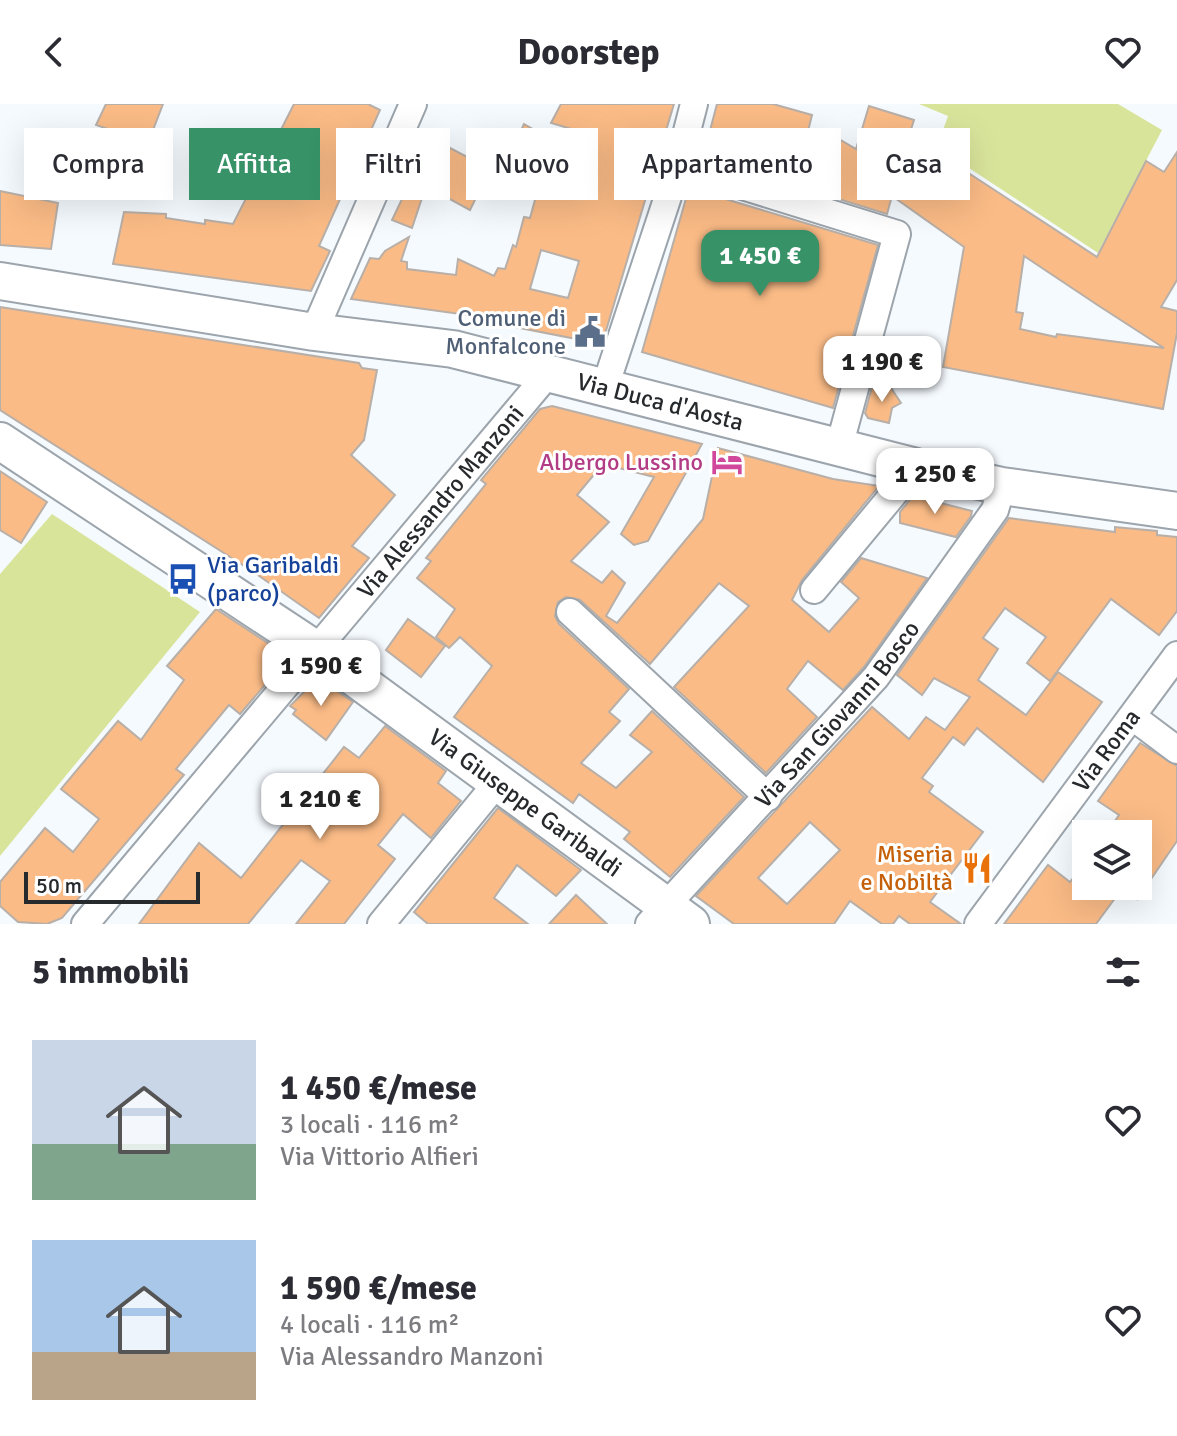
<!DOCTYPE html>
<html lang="it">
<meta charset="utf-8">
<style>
:root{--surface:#fff;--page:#f2f2f3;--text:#2b2b33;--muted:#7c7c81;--accent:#379268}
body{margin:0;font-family:Signika,sans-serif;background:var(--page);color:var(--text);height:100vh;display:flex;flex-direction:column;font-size:30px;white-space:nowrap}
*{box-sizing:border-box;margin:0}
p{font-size:26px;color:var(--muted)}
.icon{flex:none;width:44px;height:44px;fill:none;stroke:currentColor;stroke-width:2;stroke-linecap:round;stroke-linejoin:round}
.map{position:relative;height:820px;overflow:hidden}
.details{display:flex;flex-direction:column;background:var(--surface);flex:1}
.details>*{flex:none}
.guide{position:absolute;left:24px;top:24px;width:1130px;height:72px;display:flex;gap:16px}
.fabs{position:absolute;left:1072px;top:716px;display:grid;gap:16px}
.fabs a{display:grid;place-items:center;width:80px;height:80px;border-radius:0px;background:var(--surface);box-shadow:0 8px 32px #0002;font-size:40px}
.scale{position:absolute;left:24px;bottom:20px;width:176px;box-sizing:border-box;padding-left:8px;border:4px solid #272a2d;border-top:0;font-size:22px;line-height:28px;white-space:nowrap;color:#272a2d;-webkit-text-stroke:6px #fff;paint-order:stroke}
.price{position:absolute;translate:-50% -68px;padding:0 18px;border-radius:16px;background:#fff;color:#222;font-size:26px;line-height:52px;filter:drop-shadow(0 2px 4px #0008)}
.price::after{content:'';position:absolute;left:50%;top:48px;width:24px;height:18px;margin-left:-12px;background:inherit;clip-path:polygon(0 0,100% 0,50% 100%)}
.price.active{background:var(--accent);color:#fff}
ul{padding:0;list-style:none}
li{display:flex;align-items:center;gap:24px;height:200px;padding:0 32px}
li span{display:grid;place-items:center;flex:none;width:224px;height:160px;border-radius:0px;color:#555}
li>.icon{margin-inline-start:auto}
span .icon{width:96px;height:96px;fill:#fffc;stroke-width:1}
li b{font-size:34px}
h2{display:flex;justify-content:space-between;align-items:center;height:96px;padding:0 32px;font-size:34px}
.tag{padding:0 28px;border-radius:0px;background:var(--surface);box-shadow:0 8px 32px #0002;font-size:28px;line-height:72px}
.tag.active{background:var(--accent);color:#fff}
header{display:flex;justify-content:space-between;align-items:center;height:104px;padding:0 32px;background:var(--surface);font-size:36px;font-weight:700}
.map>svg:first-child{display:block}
.green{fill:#d9e49b}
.building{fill:#fabb86;stroke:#b8afa8;stroke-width:2;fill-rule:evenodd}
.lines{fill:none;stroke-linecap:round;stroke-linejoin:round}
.street-casing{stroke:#9ca4ac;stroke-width:30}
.secondary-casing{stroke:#9ca4ac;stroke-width:40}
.street{stroke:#fff;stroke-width:26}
.secondary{stroke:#fff;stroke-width:36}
.labels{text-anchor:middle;stroke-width:6;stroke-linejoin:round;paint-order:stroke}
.service-label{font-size:24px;fill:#4e5e75;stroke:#fff;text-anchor:end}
.street-label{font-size:24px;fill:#272a2d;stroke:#fff}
.hotel-label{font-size:24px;fill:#b23c85;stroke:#fff;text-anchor:end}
.transit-label{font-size:24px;fill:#164399;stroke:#fff;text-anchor:start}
.food-label{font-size:24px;fill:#c56008;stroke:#fff;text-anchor:end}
</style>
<header><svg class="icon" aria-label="back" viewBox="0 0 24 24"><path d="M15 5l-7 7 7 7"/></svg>Doorstep<svg class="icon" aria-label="heart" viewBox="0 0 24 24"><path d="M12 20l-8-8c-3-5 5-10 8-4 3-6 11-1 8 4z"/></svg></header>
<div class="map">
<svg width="1177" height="820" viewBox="0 0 1177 820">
<rect width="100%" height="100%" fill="#f5faff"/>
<g class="green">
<path d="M919,0h199l44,26 -64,123 -161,-106 11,-31z"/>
<path d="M52,410l148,98 -200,244v-282z"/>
</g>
<g class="building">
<path d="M106,0h57l-15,39 -52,-18z"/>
<path d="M294,0h74l12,6 -61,136 11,5 -19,40 -198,-27 11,-52 42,2v4l39,6v-4l28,4z"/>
<path d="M561,0h113l-72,240 -128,-25 1,-3 -124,-17 19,-41 9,1 6,-8 24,-14 -8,24 6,1v7l49,6 2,-16 36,17 4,-8 7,1 8,-24 3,2 8,-30 6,1 8,-29 31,9 19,-64 -37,-11zM541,146l38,11 -11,37 -38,-9z"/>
<path d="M717,0h56l39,11 -5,20h25l24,14 13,-43 45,14 -6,19 35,22 1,-4 153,100 49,-96 18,11 13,-20v128l-16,27 16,4v22l-14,76 -220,-42 21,-120 -72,-51 -5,18 -184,-57zM1024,152l75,50 65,42 -107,-14 -1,3 -36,-8 3,-16 -7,-1z"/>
<path d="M524,20l21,12 -15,29 -20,-10z"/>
<path d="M431,34l59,31 -20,41 -44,-24 -14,42 -20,-8z"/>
<path d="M689,84l189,57 -45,163 -191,-56z"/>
<path d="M0,87l58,12 -7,46 -51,-4z"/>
<path d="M0,203l359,56 3,5 15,2 -13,70 -13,15 44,40 -43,51 17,12 -50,60 -67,-47 -252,-161z"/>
<path d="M889,281l12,18 -9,5 -3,15 -21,-5 -3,-5 7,-26 10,2z"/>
<path d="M552,302l150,38 -54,97 -14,4 -13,-11 33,-57 -39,-10 -4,4 -9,-6 -25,30 32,27 -38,39 31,22 10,-12 13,12 -19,33 11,7 86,-104 15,-71 115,31 46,7 -77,94 -10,20 37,32 30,-34 -18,-16 20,-24 66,20 -63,89 -21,23 -35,-29 -21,28 30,28 -51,56 -92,-86 75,-81 -30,-23 -69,81 -70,-64 -14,-3 -8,5 -3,14 4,8 70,65 -20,23 11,9 -39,42 35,25 36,-36 -22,-17 22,-24 92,86 -74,80 -46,-38 6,-7 -51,-38 -6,9 -119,-86 38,-51 -32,-29 -11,11 -13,-11 19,-28 -38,-31 14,-17 -5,-3 60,-74 -5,-4 59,-71z"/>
<path d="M0,367l47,31 -26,41 -21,-13z"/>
<path d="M913,392l59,15 -1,5 -15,21 -56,-14v-11z"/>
<path d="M1009,414l106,14v-5l42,4v4l20,2v74l-18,24 -48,-36 -61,82 -23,-18 19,-26 -41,-29 -22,30 15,11 -20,31 48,35 32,-43 44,30 -59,80 -66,-54 -13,17 -11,-8 -31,41 11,8 -4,6 54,40 -53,70 31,22h-51l-11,-8 -6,8h-11l-32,-23 -16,23h-100l-38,-28 176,-189 37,32 17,-22 19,13 25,-33 -36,-19 -12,17 -25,-20zM810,718l30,28 -53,54 -29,-26z"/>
<path d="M216,505l73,48 -49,57 -11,-9 -53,64 8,6 -122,143 -15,6 -29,-2 -18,-16v-24l45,-54 28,24 26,-33 -38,-30 57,-68 23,19 43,-60 -17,-14z"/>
<path d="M408,515l37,27 -24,31 -35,-27z"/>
<path d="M318,574l35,24 -27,38 -33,-26 3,-4 -6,-4z"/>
<path d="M385,622l61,45 -8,12 23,18 -30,37 -28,-24 -25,31 17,14 -51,65h-48l34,-43 -29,-21 -53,64h-109l60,-81 42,35 103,-131 15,11z"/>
<path d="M1140,639l37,23v75l-39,57v-64h-32l13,-19 -21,-14z"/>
<path d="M498,704l83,62 -25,26 -39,-31 -23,33 34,26h-100l-14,-12z"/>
<path d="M1086,757v25h38l-28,38h-92l44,-59 22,17z"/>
<path d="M576,791l31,29h-58z"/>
</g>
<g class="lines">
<defs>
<g id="street">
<path d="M678,62l219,68 -58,213"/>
<path d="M314,228l99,-228"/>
<path d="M605,283l73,-221 16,-62"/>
<path d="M814,486l102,-123"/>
<path d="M570,508l198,185"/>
<path d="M1133,613l44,33"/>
<path id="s1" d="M85,820l463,-550"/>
<path d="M381,820l116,-141"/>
<path id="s2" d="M649,820l227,-247 119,-167 7,-24"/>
<path id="s3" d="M978,820l199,-269"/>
</g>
<g id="secondary">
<path id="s4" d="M0,177l314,51 139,17 463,118 86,19 175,25"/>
<path id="s5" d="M0,337l318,210 373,273"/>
</g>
</defs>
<use href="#street" class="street-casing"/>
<use href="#secondary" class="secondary-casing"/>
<use href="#street" class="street"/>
<use href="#secondary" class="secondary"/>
</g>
<defs>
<symbol id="civic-bare" viewBox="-9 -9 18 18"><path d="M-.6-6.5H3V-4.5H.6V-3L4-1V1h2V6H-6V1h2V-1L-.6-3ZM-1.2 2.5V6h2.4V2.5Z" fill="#5c6f8a" stroke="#fff" stroke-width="2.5" paint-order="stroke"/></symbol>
<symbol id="hotel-bare" viewBox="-9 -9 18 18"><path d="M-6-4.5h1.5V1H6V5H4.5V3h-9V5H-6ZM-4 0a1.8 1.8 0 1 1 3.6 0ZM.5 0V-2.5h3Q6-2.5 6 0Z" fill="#d1479c" stroke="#fff" stroke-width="2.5" paint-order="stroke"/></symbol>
<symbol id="bus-bare" viewBox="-9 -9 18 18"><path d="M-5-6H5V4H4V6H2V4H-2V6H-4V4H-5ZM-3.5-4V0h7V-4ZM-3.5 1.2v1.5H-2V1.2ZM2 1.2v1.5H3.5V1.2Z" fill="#1a4fb4" stroke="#fff" stroke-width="2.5" paint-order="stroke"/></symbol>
<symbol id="restaurant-bare" viewBox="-9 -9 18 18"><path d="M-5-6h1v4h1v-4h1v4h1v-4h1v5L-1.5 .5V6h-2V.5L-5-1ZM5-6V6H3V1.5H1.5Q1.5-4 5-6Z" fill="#e8710a" stroke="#fff" stroke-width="2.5" paint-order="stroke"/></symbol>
</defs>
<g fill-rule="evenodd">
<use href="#civic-bare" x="568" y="206" width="44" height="44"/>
<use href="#hotel-bare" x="705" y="336" width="44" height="44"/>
<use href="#bus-bare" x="161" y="453" width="44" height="44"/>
<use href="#restaurant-bare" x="955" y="742" width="44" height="44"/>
</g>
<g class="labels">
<g class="service-label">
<text x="566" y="222">Comune di<tspan x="566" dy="28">Monfalcone</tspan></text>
</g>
<g class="street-label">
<text dy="8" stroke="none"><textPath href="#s4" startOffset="672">Via Duca d'Aosta</textPath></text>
<text dy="8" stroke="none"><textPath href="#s1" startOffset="552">Via Alessandro Manzoni</textPath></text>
<text dy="8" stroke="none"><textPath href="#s2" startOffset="282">Via San Giovanni Bosco</textPath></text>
<text dy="8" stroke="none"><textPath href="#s3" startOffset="216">Via Roma</textPath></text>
<text dy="8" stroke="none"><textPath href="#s5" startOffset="638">Via Giuseppe Garibaldi</textPath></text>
</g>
<g class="hotel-label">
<text x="703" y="366">Albergo Lussino</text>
</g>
<g class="transit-label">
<text x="207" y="469">Via Garibaldi<tspan x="207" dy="28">(parco)</tspan></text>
</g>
<g class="food-label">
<text x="953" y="758">Miseria<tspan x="953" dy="28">e Nobiltà</tspan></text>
</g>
</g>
</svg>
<div class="fabs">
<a><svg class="icon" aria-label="layers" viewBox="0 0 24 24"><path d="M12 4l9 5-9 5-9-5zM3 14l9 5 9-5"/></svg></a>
</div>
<div class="scale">50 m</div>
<b class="price active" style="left:760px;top:194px">1 450 €</b>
<b class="price" style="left:882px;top:300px">1 190 €</b>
<b class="price" style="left:935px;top:412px">1 250 €</b>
<b class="price" style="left:321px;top:604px">1 590 €</b>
<b class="price" style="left:320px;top:737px">1 210 €</b>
<div class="guide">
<a class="tag">Compra</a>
<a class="tag active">Affitta</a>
<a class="tag">Filtri</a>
<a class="tag">Nuovo</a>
<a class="tag">Appartamento</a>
<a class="tag">Casa</a>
</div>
</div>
<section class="details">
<h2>5 immobili<svg class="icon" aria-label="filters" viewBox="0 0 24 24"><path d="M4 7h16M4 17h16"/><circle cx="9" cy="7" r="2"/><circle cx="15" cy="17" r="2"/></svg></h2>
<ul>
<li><span style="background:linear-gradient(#c9d6e8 65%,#7fa58c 0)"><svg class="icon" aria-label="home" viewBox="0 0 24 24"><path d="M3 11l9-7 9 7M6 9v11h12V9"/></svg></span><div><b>1 450 €/mese</b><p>3 locali · 116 m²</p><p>Via Vittorio Alfieri</p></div><svg class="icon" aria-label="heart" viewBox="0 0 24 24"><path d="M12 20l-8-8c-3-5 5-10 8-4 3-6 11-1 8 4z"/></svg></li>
<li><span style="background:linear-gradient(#a9c7e8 70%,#b9a48a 0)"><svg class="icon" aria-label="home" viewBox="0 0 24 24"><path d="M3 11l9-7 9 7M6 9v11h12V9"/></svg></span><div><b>1 590 €/mese</b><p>4 locali · 116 m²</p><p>Via Alessandro Manzoni</p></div><svg class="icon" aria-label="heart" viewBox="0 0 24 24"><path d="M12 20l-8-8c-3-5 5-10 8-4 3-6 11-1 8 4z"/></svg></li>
</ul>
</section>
